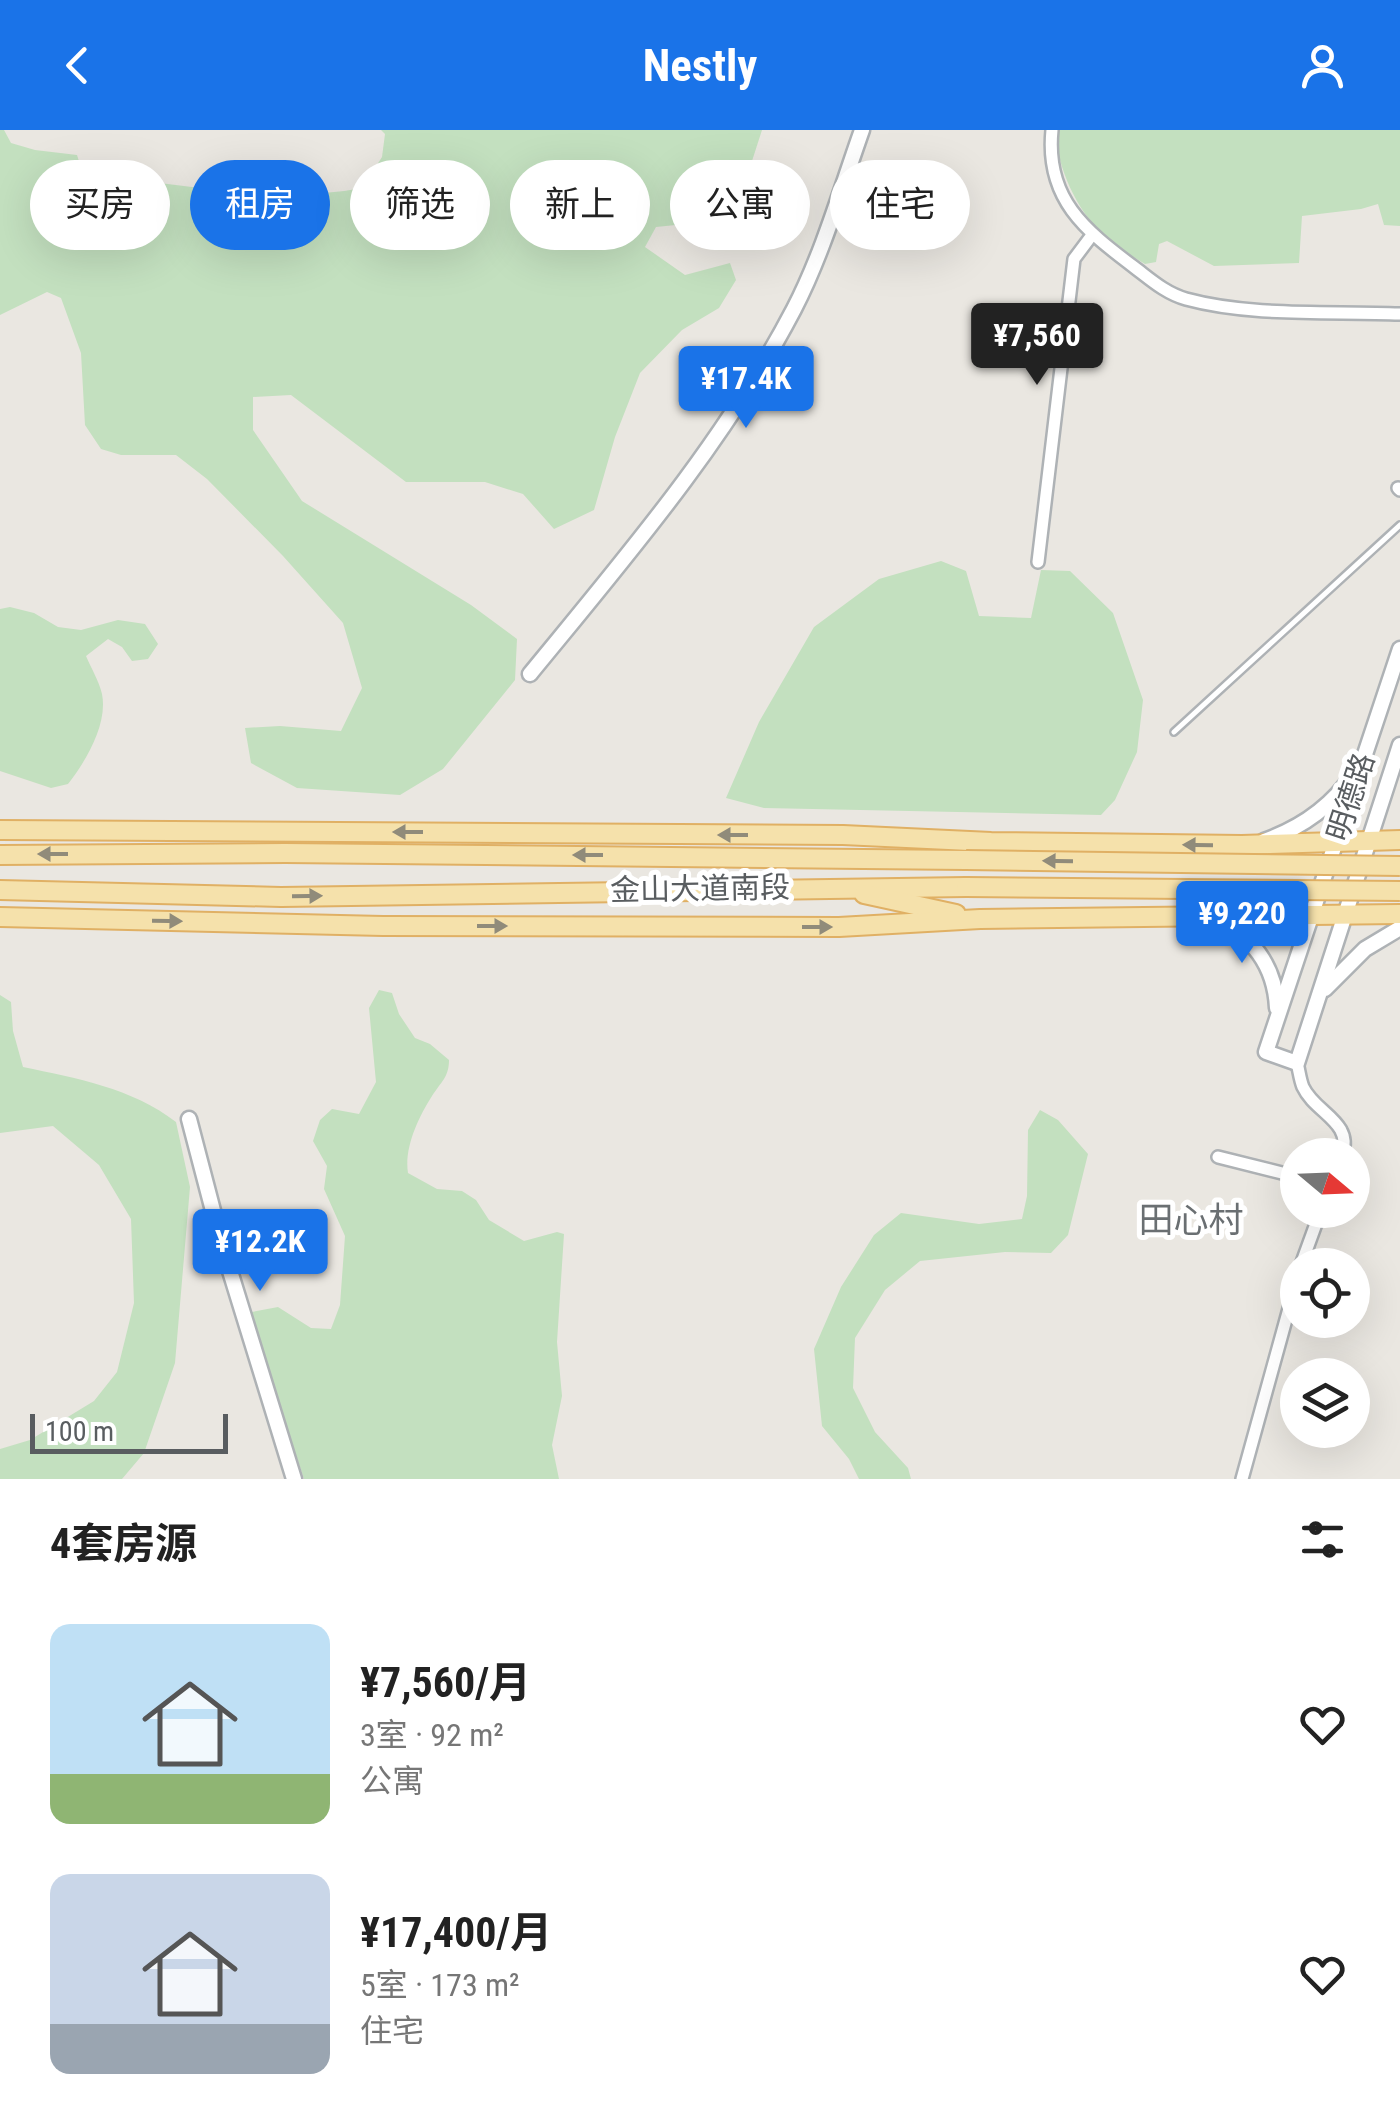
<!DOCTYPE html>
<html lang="zh">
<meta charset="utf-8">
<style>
:root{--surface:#fff;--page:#f6f6f6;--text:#222;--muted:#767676;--accent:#1a73e8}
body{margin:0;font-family:"Roboto Condensed","Noto Sans SC",sans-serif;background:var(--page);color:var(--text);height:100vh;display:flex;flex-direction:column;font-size:38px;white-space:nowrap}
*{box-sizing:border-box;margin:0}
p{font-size:32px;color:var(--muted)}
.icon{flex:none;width:55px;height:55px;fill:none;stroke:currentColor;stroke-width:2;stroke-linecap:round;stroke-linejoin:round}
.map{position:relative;height:1349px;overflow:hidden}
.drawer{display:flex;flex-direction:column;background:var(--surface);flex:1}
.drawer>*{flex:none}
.hud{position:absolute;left:30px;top:30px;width:1340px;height:90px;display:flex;gap:20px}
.needle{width:65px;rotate:109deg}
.controls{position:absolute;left:1280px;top:1008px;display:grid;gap:20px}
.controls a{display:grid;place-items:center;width:90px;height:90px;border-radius:50%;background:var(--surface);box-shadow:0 10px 40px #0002;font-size:50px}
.scale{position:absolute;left:30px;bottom:25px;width:198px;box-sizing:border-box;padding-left:10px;border:5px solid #595d60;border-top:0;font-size:28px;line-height:35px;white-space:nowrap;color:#595d60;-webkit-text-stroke:8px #fff;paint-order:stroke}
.price{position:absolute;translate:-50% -85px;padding:0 22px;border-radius:10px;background:var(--accent);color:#fff;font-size:32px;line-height:65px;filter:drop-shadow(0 2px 5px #0008)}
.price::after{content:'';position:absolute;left:50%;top:60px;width:30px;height:22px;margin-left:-15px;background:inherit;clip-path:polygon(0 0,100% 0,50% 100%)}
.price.current{background:#222;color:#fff}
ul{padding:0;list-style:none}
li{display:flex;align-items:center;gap:30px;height:250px;padding:0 50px}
li span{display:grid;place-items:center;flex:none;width:280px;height:200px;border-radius:20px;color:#555}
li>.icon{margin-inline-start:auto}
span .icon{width:120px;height:120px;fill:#fffc;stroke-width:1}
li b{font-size:42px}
h2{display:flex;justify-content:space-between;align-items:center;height:120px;padding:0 50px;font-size:42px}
.tag{padding:0 35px;border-radius:45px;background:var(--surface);box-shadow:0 10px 40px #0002;font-size:35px;line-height:90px}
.tag.current{background:var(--accent);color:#fff}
header{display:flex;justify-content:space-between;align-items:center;height:130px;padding:0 50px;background:var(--accent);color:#fff;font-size:45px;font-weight:700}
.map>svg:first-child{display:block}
.green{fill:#c3e0bf}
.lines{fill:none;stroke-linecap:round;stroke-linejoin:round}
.service-casing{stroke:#aeb2b5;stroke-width:10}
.minor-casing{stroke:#aeb2b5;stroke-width:16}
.tertiary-casing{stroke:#aeb2b5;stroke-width:19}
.primary-casing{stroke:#e0b064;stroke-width:22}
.service{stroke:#fff;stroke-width:5}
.minor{stroke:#fff;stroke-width:11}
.tertiary{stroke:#fff;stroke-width:14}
.primary{stroke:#f5e1ab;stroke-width:18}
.primary-bridge-casing{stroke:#e0b064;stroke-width:22;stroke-linecap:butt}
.primary-bridge{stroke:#f5e1ab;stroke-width:18}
.oneway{fill:#908b7a}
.labels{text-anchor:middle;stroke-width:10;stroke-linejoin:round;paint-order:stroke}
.street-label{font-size:30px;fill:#595d60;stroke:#fff}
.quarter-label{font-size:35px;fill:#6a6f72;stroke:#fff}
</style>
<header><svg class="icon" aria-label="back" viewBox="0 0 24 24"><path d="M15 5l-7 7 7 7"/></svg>Nestly<svg class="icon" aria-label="person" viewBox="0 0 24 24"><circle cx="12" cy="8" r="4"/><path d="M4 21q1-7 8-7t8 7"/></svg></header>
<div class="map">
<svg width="1400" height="1349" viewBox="0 0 1400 1349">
<rect width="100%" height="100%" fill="#eae7e1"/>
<g class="green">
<path d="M0,0h4l7,13 24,7 42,5 5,16 14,5c88,7 178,29 266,12l20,-31 3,-23 -4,-4h381l-19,59 -38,33 -49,5 -11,20 40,28 45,-12 6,17 -17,28 -37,22 -42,43 -25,64 -21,73 -40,19 -31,-35 -38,-12h-79l-115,-87 -38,2v33l49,71 169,104 46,34 -2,41 -72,89 -43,26 -103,-7 -46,-25 -6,-35 35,-2 61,5 21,-43 -19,-65 -60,-67 -76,-77 -31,-24h-55l-20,-6 -16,-24 -4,-72 -20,-55 -14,-6 -47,23z"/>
<path d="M1054,0h346v96l-16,-1 -6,-21 -17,5 -59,7 -3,47 -85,3 -47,-25 -8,3 -3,18 -11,2c-13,-8 -29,-16 -40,-27 -30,-29 -46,-67 -51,-107z"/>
<path d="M941,431l25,10 13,45 52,2 10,-48 29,1 43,42 30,87 -6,52 -22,48 -14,15 -337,-7 -38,-10 33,-76 55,-95 65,-48z"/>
<path d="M10,477l24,6 24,14 23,3 37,-10 27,4 13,20 -10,15 -16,2 -10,-14 -14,-8 -22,17c5,12 13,25 16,38 6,30 -16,67 -34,90l-17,4 -51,-17v-162z"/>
<path d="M379,860l13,3 7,21 16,24 15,6 19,16c0,17 -8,22 -17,36 -14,22 -28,52 -24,77l29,16 25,2 14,9 13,20 35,21 33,-9 7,2 -7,108 5,54 -10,49 7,34h-255l-53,-159 1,-8 26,-5 33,21 20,1 9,-24 5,-69 -21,-47 3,-23 -14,-25 7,-21 12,-11 27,5 17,-32 -7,-74z"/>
<path d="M0,865l11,7 2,29 10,36c53,11 109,21 153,55l14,65 -15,176 -31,90 -22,26h-122v-30l30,-9 64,-39 23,-29 17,-69 -3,-84 -32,-54 -46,-39 -53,7z"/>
<path d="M1040,980l18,10 30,34 -20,81 -17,18 -46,-1 -85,9 -35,29 -30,48 -2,50 22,44 33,36 3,11h-52l-10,-20 -27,-33 -8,-77 27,-62 33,-52 27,-22 78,11 43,-5 5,-23 1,-66z"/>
</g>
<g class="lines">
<defs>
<path id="service" d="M1174,602l226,-207"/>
<g id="minor">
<path d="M1052,0c-7,69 33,100 82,137 16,12 31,26 52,32 66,18 145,12 214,15"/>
<path d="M1398,358l2,2"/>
<path d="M1038,432l36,-303 18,-24"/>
<path d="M1297,933c2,7 3,17 6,24 12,26 51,35 39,68"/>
<path d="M1218,1027l80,20"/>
<path d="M1301,1135l20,-55"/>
<path d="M1242,1349l56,-203"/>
</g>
<g id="tertiary">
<path d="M1400,519l-134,403 31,11 103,-318"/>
<path d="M530,544c95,-116 194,-231 264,-365 29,-56 47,-120 68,-179"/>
<path d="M1264,711c37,-13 67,-34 89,-66"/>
<path d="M1212,788c40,16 63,48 65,90"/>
<path d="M1325,859l40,-40 35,-21"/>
<path d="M189,989l33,126 72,234"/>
</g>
<g id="primary">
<path d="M0,700l843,5 148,7 251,3 158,-5"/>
<path d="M0,725l285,-2 681,7"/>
<path d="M0,760l281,7 685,-10"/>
<path d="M864,764l92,20"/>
<path d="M0,787l383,9 456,1 141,-8 420,-5"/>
</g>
</defs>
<use href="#service" class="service-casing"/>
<use href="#minor" class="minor-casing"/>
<use href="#tertiary" class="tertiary-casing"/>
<use href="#primary" class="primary-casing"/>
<use href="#service" class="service"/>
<use href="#minor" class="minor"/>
<use href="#tertiary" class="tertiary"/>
<use href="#primary" class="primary"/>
<defs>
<g id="primary-bridge">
<path d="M966,730l434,6"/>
<path d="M966,757l434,4"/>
</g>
</defs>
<use href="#primary-bridge" class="primary-bridge-casing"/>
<use href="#primary-bridge" class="primary-bridge"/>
</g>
<defs><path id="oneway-solid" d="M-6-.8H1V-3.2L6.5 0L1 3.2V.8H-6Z" transform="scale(2.5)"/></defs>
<g class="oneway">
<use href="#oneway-solid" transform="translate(408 702) rotate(-180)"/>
<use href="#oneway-solid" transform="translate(733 705) rotate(-180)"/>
<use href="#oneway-solid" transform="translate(1198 715) rotate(-179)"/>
<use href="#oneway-solid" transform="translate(53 724) rotate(180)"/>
<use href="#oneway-solid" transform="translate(588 725) rotate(-180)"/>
<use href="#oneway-solid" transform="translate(1058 731) rotate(-179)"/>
<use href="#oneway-solid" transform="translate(307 766) rotate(-1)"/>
<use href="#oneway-solid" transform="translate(167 791) rotate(1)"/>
<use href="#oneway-solid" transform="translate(492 796)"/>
<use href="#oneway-solid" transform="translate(817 797)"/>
</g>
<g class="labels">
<g class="street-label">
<text transform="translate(1351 667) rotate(-72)" y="10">明德路</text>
<text transform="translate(700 759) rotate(-1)" y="10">金山大道南段</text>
</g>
<g class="quarter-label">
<text x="1191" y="1102">田心村</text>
</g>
</g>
</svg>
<div class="controls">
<a><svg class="needle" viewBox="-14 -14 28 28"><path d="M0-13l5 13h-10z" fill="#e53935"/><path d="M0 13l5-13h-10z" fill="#767676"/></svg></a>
<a><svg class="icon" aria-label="locate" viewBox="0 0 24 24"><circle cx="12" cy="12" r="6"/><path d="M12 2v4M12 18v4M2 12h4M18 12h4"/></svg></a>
<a><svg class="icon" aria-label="layers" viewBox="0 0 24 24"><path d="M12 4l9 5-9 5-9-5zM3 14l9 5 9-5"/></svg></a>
</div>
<div class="scale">100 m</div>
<b class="price current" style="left:1037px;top:258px">¥7,560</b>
<b class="price" style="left:746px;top:301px">¥17.4K</b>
<b class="price" style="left:1242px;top:836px">¥9,220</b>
<b class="price" style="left:260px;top:1164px">¥12.2K</b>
<div class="hud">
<a class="tag">买房</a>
<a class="tag current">租房</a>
<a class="tag">筛选</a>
<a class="tag">新上</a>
<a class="tag">公寓</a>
<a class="tag">住宅</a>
</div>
</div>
<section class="drawer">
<h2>4套房源<svg class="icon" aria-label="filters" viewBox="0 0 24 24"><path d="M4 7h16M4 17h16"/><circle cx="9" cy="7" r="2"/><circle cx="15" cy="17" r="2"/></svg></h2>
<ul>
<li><span style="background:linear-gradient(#bfe0f5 75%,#8fb573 0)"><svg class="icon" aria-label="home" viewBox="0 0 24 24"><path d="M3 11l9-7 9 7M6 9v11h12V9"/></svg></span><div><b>¥7,560/月</b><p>3室 · 92 m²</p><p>公寓</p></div><svg class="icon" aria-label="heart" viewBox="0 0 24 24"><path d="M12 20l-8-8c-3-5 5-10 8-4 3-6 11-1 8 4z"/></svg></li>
<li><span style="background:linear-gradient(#c9d6e8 75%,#9aa5b1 0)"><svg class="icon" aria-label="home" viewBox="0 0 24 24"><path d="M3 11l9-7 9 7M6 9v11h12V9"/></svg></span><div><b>¥17,400/月</b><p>5室 · 173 m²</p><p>住宅</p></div><svg class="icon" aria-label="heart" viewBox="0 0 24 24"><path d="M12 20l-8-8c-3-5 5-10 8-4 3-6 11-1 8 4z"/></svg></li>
</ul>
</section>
